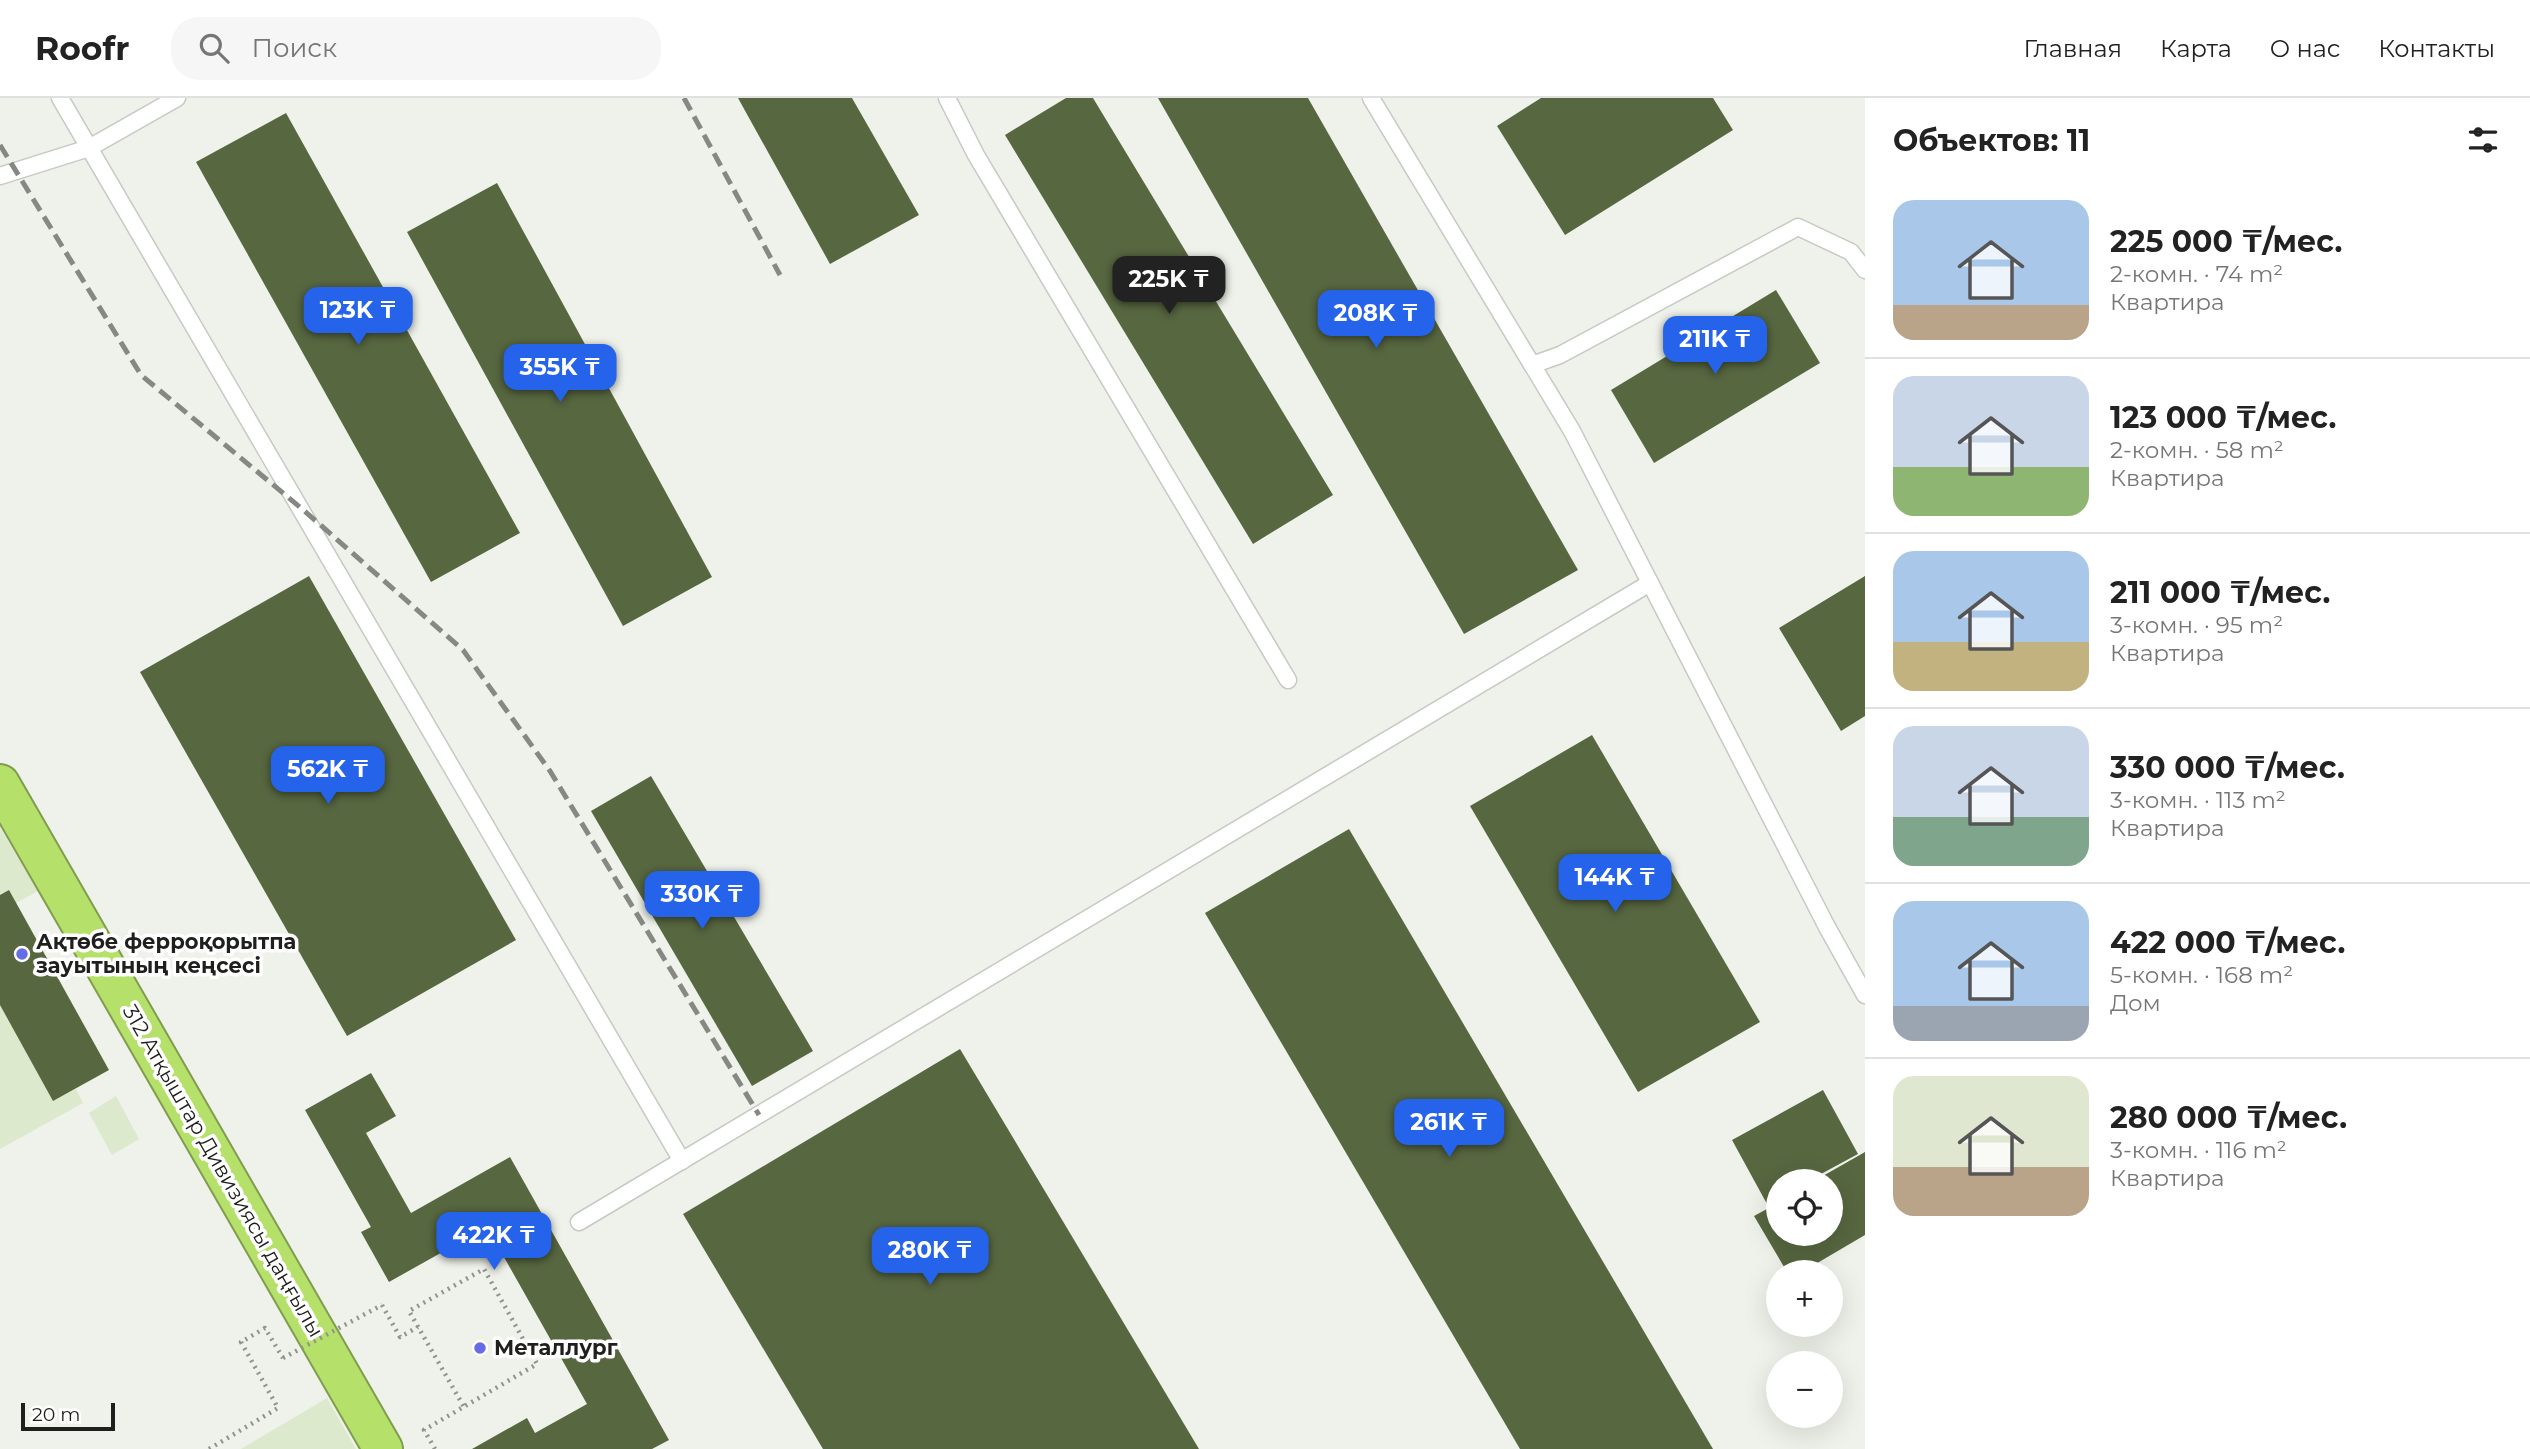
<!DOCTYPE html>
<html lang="ru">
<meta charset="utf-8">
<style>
:root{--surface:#fff;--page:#f6f6f6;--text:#222;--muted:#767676;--line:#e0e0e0;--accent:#2563eb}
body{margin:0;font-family:Montserrat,sans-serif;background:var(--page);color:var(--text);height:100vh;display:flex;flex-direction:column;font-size:26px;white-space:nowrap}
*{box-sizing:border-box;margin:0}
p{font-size:23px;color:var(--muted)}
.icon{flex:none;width:38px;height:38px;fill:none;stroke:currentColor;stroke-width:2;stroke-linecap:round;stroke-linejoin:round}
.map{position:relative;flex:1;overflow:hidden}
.panel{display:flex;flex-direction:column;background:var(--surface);width:665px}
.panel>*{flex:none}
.fabs{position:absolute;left:1766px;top:1071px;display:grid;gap:14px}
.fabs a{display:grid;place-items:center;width:77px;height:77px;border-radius:50%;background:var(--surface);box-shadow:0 7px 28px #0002;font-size:35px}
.scale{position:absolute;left:21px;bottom:18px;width:94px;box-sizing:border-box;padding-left:7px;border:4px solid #1f201e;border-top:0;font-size:19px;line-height:24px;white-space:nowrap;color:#1f201e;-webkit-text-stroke:5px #fff;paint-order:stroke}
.price{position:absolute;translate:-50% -60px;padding:0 16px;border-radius:14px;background:var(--accent);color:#fff;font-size:23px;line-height:46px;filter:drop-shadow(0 2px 4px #0008)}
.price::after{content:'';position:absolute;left:50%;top:42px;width:21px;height:16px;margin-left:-10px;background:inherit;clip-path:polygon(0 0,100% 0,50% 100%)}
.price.on{background:#222;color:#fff}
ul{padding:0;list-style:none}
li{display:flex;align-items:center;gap:21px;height:175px;padding:0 28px}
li+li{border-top:2px solid var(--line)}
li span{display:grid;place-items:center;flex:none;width:196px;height:140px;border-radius:21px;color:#555}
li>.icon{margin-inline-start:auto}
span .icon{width:84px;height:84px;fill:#fffc;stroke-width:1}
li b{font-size:30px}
h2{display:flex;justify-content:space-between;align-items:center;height:84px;padding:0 28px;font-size:30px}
header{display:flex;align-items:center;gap:42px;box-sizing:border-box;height:98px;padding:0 35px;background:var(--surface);border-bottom:2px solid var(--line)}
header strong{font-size:33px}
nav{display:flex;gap:38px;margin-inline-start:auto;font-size:24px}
.search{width:490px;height:63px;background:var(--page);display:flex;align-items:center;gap:18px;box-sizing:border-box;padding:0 24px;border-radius:28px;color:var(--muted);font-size:26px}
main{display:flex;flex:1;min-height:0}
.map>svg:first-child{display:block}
.green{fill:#dce9cc}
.building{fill:#576740}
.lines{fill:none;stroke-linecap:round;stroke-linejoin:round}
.lane-casing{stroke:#c6cac2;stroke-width:19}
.highway-casing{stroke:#809d4f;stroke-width:42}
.path{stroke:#91938e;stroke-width:4.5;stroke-dasharray:2 5;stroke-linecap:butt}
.lane{stroke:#fff;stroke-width:16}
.highway{stroke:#b5e16a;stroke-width:38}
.rail{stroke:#868883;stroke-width:5;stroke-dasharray:14 7;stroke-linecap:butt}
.path-bridge{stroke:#91938e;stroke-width:4.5;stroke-dasharray:2 5;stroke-linecap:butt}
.poi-dot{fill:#646de5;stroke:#fff;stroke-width:2.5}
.labels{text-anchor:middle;stroke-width:7;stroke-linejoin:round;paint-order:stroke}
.poi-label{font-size:21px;font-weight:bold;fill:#1f201e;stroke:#fff;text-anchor:start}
.street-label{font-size:21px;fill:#1f201e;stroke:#fff}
</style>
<header>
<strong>Roofr</strong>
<div class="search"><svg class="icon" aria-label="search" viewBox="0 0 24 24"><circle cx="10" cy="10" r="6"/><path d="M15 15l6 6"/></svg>Поиск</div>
<nav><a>Главная</a><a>Карта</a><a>О нас</a><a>Контакты</a></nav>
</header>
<main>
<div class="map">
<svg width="1865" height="1351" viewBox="0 0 1865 1351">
<rect width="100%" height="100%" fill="#eff2ea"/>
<g class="green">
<path d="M0,730l38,63 -22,12 -7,-13 -9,5z"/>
<path d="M0,907l54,95 22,-11 7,14 -83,46z"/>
<path d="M116,998l23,43 -27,16 -23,-42z"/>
<path d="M327,1300l29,51h-115z"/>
</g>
<g class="building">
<path d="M738,0h114l67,117 -89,49z"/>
<path d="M1066,0h27l240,397 -80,49 -248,-409z"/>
<path d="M1158,0h150l270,472 -114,64z"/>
<path d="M1541,0h172l20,32 -168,105 -68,-109z"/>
<path d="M286,15l234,420 -89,49 -235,-420z"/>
<path d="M497,85l215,394 -89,49 -216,-394z"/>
<path d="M1776,192l44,73 -166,100 -43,-73z"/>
<path d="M309,478l207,364 -169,96 -207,-364z"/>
<path d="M1865,478v140l-24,15 -62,-103z"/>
<path d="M1592,637l168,287 -122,70 -168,-286z"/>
<path d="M651,678l162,275 -61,35 -161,-275z"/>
<path d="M1349,731l364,620h-193l-315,-536z"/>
<path d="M9,792l100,180 -56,31 -53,-96v-110z"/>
<path d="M960,951l239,400h-376l-140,-235z"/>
<path d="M371,975l25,43 -30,17 45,80 99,-56 159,283 -17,9h-180l55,-31 8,15 52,-29 -100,-177 -98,55 -28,-50 10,-5 -66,-117z"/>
<path d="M1823,992l35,64 -50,27h-30v17l-11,6 -35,-64z"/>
<path d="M1865,1054v83l-63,37h-15l-33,-56 24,-13v31h52v-53h-16z"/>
</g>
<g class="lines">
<defs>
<g id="lane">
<path d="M60,0l622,1063"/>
<path d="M947,0l29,57 312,525"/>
<path d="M1371,0l201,333 255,496 38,68"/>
<path d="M0,78l89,-28 88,-50"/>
<path d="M1532,267l28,-10 238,-128 53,25 14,18"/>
<path d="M579,1124l1071,-639"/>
</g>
<path id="highway" d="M0,686l383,665"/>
</defs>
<use href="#lane" class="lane-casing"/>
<use href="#highway" class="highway-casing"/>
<g class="path">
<path d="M382,1207l18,32 18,-10"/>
<path d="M209,1351l69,-41 -37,-66 24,-14 18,30"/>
<path d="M435,1351l-11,-19 113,-66 -53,-95 -75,42 55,96"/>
</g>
<use href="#lane" class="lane"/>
<use href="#highway" class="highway"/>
<g class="rail">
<path d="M684,0l96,177"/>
<path d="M0,47l141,230 160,133 162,142 87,121 209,344"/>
</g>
<path class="path-bridge" d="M283,1260l99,-53"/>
</g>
<g class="poi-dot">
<circle cx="22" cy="856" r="7"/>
<circle cx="480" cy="1250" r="7"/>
</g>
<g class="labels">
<g class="poi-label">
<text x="36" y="851">Ақтөбе ферроқорытпа<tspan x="36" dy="24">зауытының кеңсесі</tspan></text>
<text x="494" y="1257">Металлург</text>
</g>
<g class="street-label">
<text transform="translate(223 1073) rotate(60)" y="7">312 Атқыштар Дивизиясы даңғылы</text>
</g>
</g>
</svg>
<div class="fabs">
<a><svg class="icon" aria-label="locate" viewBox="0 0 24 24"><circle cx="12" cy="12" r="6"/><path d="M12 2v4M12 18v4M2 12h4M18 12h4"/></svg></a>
<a>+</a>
<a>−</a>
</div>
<div class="scale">20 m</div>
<b class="price on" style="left:1169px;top:218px">225K ₸</b>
<b class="price" style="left:358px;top:249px">123K ₸</b>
<b class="price" style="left:1376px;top:252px">208K ₸</b>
<b class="price" style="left:1715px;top:278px">211K ₸</b>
<b class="price" style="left:560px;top:306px">355K ₸</b>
<b class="price" style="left:328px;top:708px">562K ₸</b>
<b class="price" style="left:1615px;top:816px">144K ₸</b>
<b class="price" style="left:702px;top:833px">330K ₸</b>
<b class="price" style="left:1449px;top:1061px">261K ₸</b>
<b class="price" style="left:494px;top:1174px">422K ₸</b>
<b class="price" style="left:930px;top:1189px">280K ₸</b>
</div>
<section class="panel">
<h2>Объектов: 11<svg class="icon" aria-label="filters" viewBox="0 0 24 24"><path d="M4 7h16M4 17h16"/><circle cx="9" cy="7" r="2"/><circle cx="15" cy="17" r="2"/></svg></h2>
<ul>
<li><span style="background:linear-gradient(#a9c7e8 75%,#b9a48a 0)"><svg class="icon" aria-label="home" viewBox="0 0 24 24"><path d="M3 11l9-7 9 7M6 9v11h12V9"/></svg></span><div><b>225 000 ₸/мес.</b><p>2-комн. · 74 m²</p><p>Квартира</p></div></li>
<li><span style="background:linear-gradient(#c9d6e8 65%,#8fb573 0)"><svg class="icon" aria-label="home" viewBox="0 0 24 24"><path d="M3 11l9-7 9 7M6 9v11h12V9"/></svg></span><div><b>123 000 ₸/мес.</b><p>2-комн. · 58 m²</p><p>Квартира</p></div></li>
<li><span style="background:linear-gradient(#a9c7e8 65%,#c2b280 0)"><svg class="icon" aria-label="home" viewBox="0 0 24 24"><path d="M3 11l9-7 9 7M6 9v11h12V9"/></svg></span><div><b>211 000 ₸/мес.</b><p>3-комн. · 95 m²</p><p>Квартира</p></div></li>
<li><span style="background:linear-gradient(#c9d6e8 65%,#7fa58c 0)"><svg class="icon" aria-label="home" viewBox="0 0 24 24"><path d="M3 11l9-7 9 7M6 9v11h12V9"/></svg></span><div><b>330 000 ₸/мес.</b><p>3-комн. · 113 m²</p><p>Квартира</p></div></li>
<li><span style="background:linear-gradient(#a9c7e8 75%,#9aa5b1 0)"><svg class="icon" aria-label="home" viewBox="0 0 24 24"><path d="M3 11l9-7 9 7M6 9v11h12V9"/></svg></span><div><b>422 000 ₸/мес.</b><p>5-комн. · 168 m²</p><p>Дом</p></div></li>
<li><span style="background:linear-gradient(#dfe7d0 65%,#b9a48a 0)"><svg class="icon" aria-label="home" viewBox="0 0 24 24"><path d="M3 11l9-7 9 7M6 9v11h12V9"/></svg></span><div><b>280 000 ₸/мес.</b><p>3-комн. · 116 m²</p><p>Квартира</p></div></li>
</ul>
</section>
</main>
